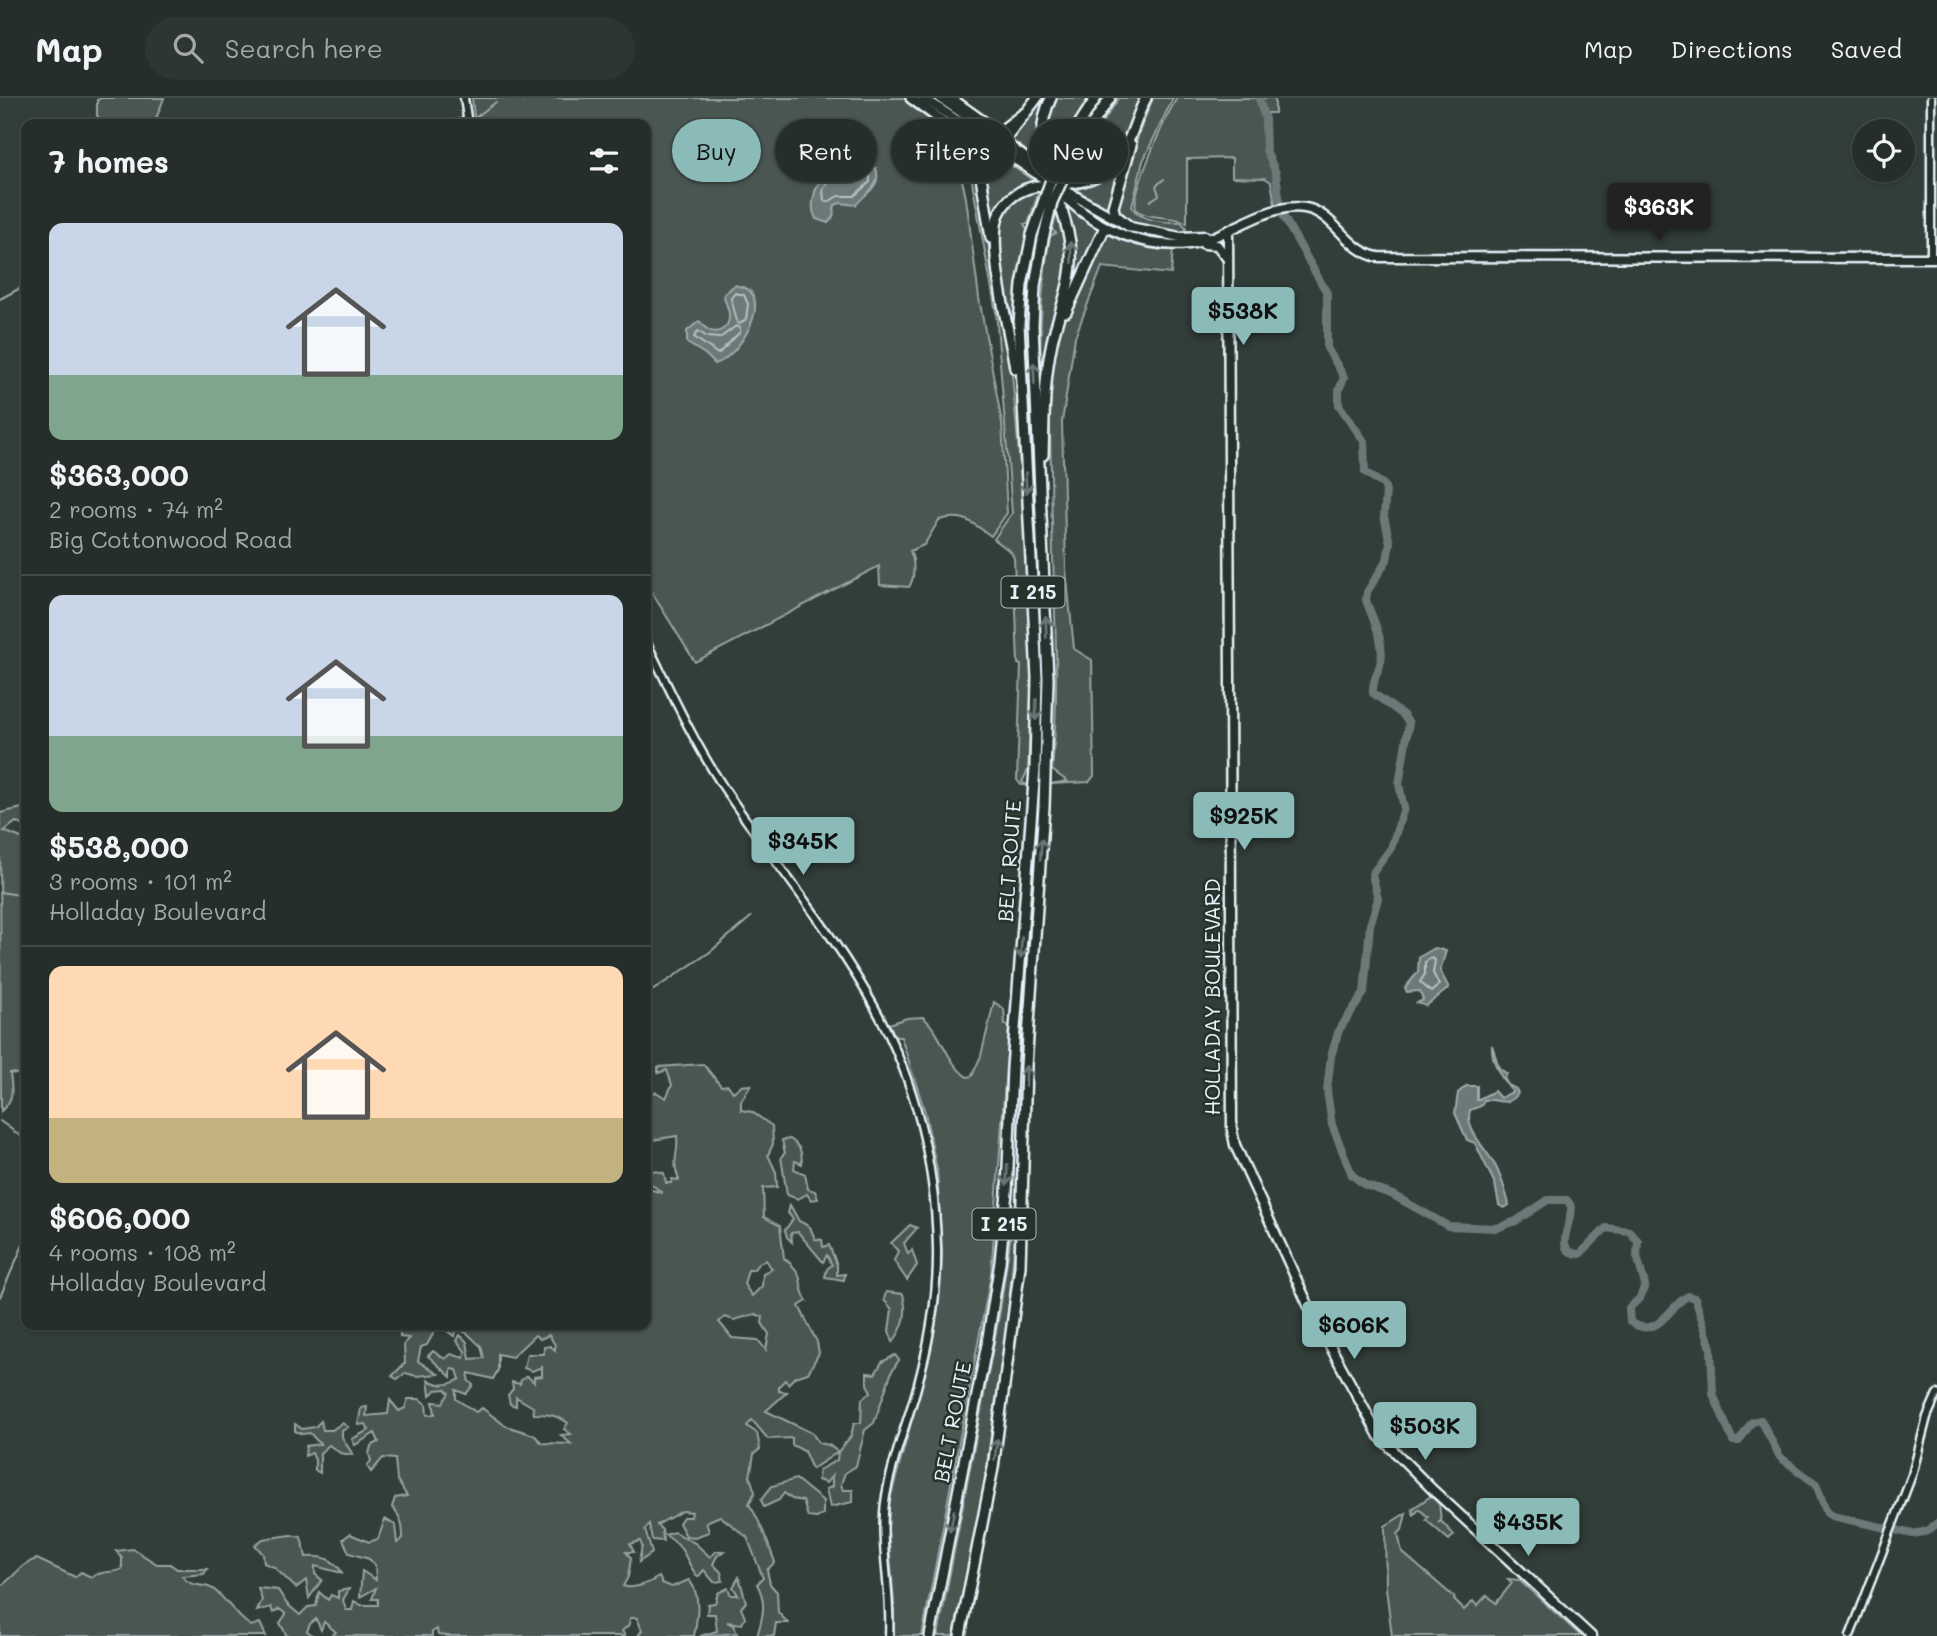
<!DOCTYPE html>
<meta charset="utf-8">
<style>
:root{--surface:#262e2b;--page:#2e3633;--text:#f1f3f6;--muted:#a4a8a9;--line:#424a47;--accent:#8bbbb9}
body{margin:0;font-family:Mali,sans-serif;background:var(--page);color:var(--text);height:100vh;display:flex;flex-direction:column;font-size:26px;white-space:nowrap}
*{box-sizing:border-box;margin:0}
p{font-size:23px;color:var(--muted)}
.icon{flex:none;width:38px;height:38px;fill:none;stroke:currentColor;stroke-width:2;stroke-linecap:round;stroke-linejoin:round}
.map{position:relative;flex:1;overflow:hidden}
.side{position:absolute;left:21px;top:21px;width:630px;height:1211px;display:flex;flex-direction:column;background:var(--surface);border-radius:14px;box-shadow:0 2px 5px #0004,0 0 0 2px var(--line)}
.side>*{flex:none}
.hud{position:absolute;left:672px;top:21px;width:665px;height:63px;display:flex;gap:14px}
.fabs{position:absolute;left:1852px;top:21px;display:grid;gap:14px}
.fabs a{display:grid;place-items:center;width:63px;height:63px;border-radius:50%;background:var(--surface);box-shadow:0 2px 5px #0004,0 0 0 2px var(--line);font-size:35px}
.price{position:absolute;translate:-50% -60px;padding:0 16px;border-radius:7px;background:var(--accent);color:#111;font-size:23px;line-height:46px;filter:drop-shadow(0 2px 4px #0008)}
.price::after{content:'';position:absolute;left:50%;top:42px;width:21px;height:16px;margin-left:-10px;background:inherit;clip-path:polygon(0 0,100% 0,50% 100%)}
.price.active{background:#222;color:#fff}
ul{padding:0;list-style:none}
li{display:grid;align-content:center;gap:14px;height:371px;padding:0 28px}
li+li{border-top:2px solid var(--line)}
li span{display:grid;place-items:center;height:217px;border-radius:14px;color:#555}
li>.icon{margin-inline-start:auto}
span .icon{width:126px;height:126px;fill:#fffc;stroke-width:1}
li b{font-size:30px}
h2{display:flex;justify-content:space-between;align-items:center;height:84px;padding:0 28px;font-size:30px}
.tag{padding:0 24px;border-radius:32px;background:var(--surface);box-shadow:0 2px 5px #0004,0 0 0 2px var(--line);font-size:24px;line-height:63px}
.tag.active{background:var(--accent);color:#111}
header{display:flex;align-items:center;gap:42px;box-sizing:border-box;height:98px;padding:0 35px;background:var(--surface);border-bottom:2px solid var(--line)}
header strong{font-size:33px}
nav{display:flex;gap:38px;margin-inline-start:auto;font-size:24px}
.search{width:490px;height:63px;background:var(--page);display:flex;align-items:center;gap:18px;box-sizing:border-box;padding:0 24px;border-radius:38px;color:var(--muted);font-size:26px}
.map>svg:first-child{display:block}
.green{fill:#495651;stroke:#98a4a4;stroke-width:2;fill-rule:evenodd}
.water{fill:#6d7978;stroke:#9ea9ab;stroke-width:2}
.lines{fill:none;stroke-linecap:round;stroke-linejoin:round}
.shore{stroke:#b7c1c5;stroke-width:2}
.stream{stroke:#9ea9ab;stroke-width:2}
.river{stroke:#6d7978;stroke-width:8}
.minor-casing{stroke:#e8f1f8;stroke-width:11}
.major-casing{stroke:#e8f1f8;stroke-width:13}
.highway-casing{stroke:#e8f1f8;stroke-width:14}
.minor{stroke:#26332d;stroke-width:6}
.major{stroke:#26332d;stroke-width:8}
.highway{stroke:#26332d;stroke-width:9}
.highway-bridge-casing{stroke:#e8f1f8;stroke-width:14;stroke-linecap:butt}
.highway-bridge{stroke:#26332d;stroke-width:9}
.oneway{stroke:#6a7674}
.labels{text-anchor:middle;stroke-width:5;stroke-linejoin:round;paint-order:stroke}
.shield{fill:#26332d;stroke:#aeb8bb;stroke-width:2}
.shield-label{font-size:19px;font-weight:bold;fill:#e8f1f8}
.street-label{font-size:21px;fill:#e8f1f8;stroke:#26332d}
</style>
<header>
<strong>Map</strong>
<div class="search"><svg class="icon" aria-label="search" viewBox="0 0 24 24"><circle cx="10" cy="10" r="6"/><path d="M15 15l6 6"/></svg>Search here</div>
<nav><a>Map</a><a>Directions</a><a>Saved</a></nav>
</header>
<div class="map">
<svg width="1937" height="1538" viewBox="0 0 1937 1538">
<rect width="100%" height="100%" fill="#323e39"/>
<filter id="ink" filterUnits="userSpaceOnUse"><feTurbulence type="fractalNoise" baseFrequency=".0143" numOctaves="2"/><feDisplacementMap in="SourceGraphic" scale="14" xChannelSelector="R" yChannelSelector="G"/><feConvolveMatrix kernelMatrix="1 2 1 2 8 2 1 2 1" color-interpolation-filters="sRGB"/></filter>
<g filter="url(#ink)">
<g class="green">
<path d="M101,0h63l-10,26 -49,-1 -8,-7v-16z"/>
<path d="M472,0h435c28,19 60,33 67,68l38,208 10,115 10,185 -4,96 -6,12 5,3h-6l-4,-5 4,-115 -3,-1 -4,-106 -3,-6 -17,-13 18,-26 -16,-201 -27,-147 -29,-43 -23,-14 25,19 13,21 11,50 13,100 23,125 5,90 -16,23c-20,-14 -27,-23 -52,-16l-15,25 -14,6c5,10 5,27 -1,36l-29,-2 -1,-19 -184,96 -49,-79v-459h-171z"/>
<path d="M1042,0h5l-5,65 -32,-24z"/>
<path d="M1054,0h34l-38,66 -4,-44z"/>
<path d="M1119,0h23l-21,54 -22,21 -30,8 12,-26h5l-2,-5z"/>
<path d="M1153,0h20l-30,63 -11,46c8,15 34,15 49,15l5,5 -1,7 -56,-11 -13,-10 24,-83z"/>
<path d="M1177,0h98v15h-11l2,37 10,23 4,32 -5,-1 -4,-22 -6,-4 -33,-1v-19l-45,1v64c-11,-8 -35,-2 -51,-13 -5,-18 30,-94 41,-112z"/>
<path d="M977,44l57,39 -40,37h-2z"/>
<path d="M1119,70l3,2 -14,41 -30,-19v-3l23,-8z"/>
<path d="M1040,90l-12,36h-4l3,6 -10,54 -2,41h-2c-5,-32 -28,-105 1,-126 7,-5 18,-8 26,-11z"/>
<path d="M1069,107l32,24 -23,46 -3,-1 1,-32 -9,-36z"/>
<path d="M1058,113c18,58 -2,113 -14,171l-3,-1c-2,-50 0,-96 9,-145l6,-3 -4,-3z"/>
<path d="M1110,135l28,11 35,5 -2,25 -69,-7 -27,70 -13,85 4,147 8,80 18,11 2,116 -5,6 -38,2 16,-3 -15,-11c10,-101 -1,-201 -1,-302 -1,-39 -3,-78 4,-117 7,-40 29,-81 50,-116z"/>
<path d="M26,709v20l-10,-5 -12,9 22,9v238l-1,-3 -15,-2c2,17 5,26 -9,38l-1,-298z"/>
<path d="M994,904l10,7 1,15 4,2 -18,249 -69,361h-28v-33l-6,-73 1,-27 42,-152 7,-41 4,-55 -5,-85 -12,-58 -24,-75h-5l-7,-13 18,-6 16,-1c19,16 23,45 44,60l5,-1 9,-20z"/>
<path d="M703,966l18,22 7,-1 5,7 8,-6 10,-1 -10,16v9l11,2 20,14 1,18 -5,11 8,17 1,15 -14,1 1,29 16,9 4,32c25,20 11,25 23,43l-8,5 18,36 2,11 -11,20 -13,4 -7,7 -3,-4 -6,6v5l8,1 -21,19 46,22 7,10 10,2 9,7 13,-16 3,-13h7l1,-24 9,-7 -4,-8v-11l8,1 7,-12 13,-7 4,5 -7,11 -18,52 -9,7 -9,36 -11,7 -4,11 2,6h10v12l-23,5 -4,-18 6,-2v-11l-6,7 -8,-3 1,-10 18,-10 1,-8 -26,17 -8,-18 -12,-6v-7l-24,1 -16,-19 -5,6 10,7 3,16 -6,5 -4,23 5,15 -6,12c12,17 18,38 26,58l-8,8 3,14 7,8 1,20 10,11h-12l-2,13h-17c6,-19 10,-34 0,-52l6,-6 -16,-41 -27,-21 -14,6 3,10 -14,5 -9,-1 -7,-13 4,-6h8l1,-5 -10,-1 -25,14 5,5 1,11 -11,-1 -3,-16 -4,6 7,23 -13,9 3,-16 -2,-5 -10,3 4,8h-8l5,6 -3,19 -5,9c9,4 27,-3 36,-9l3,6 10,4 17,-7c13,15 8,39 5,56h-56l4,-6 -5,-12h-7l-1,7 -7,6 3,5h-177l-10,-1 -1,-6 -5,3v4h-101l5,-4 -12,-10 -3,8 -5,-11 -6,5 -3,7 7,5h-27l-7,-13 6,-9 -7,-5 -6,4 -2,-6 -14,4 5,-11 -4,-12 20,2 9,14 13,11 8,-8 8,-1 3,-14 9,8 3,-5 7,3v-7l11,-2 -6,11 3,10h6l2,-9 7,4h17v-6h-6l4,-11 -16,9 2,-26 14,9 -1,-15 -6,-6 -20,-6 -6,-14 7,-5 19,8 9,-3 7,-20 10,6 2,18 6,-5c0,-13 -2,-21 -11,-31l3,-9 12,-2 -10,-16 -2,-21 -12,-1 -12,14 -4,-6 4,-5 -2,-7 2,-8 8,-4 -4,-9 -20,12 -3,-6 17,-9 -3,-6 -8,1 3,-17 6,-1 -1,9 22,-2 2,-14 9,11 6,-3 3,-9h11l7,5 1,11 8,-1 -2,-12 10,1 6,-10 -4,-4 -9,1 -6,5 -2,-15c12,6 21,6 32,-1l-3,-9 -6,-1v8l-23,-21 5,-5 12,8 6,-5 13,4 1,-7 -8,-10 3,-6 7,7 3,17 14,-1 -3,-12c-10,-7 -12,-16 -25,-16l-2,6 -8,-6 3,-5h197v-137l16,5 -16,-14v-10l18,4 2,10h5l1,-4 7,1c-8,-21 0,-24 -2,-44l-31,5v-45l10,-4 10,6 6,-13 -5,-15 -9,3v-6zM766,1162l6,9 -9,4 -1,13 -10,10 -8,-12 4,-14h5l6,-7zM755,1216l8,3 -1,6 7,11 -3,16 -8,-10 -26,-2 -13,-16 6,-5 9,3zM535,1237l5,4 9,-4 6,10v5l-5,-4 -6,1v7h-17l-3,14 8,3 10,-4v9l-8,1v5l-7,-6 -6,4 -1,4 -8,-2 1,7 -5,6 2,9 6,2v-9l17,10 1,7c14,0 23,1 34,9l-4,6 7,5 -10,1 10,9 -29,-1 -8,-8 -28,-9 -24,-18 -6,4 -20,-13v-9l10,4 7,-9 -5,-5 1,-7 24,6 5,-9v-16l14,3z"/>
<path d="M790,1041c10,7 12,12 12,25l-7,-3 -1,8 11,5 3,15 7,2 3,8 -7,1 -4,-6 -9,5 -11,-4 -6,-38 4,-4 -3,-13z"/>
<path d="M790,1107l9,16 11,6 5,12 7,1 1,7 6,-2 8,20v10l8,-1 -1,6 -19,-3 2,-8 5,-4 -5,-10 -4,7 -25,-30 -7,1 1,9 -5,-5 -2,-7 8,-11 -5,-6z"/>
<path d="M910,1127l7,3 -13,15 4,11 4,-4 5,15 -10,15 -13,-19 4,-10 -7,-8z"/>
<path d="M1011,1135l4,6 -8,84 -24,169 -29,144h-16l62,-325z"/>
<path d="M886,1194l17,2c5,20 1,33 -10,48l-4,-11 3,-22 -8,-9z"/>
<path d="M405,1227h33l-11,20 -6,2 -3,14 20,13 -22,2 -10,-3 -9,6 -5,-3 13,-13 -1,-19 5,-6 -9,-1v-8h5z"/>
<path d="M321,1323l2,9h9l10,-7 6,4 -6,4v6l11,18 -13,-2 -11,-8 -9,8v20l-5,-3v-10l-3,-7 -7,3 1,-10 14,-2 -10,-11 -8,1 -7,-3v-7l7,5 13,-2z"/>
<path d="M796,1381l27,22v13l-6,4 -9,-1 -5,-16 -11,-2 -8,-6 -5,7 -15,7 -3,-7 11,-14z"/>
<path d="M1431,1398l8,8 2,16 -3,3 3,-2 13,14 -5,5 -23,-20 2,-3 -9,-8 -5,6 -2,-6z"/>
<path d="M1406,1415l-4,17 -4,4 4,18 53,46 -1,2 10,10 9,-9 4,5 10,-11 9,8 16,-20 -4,-4 11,1 62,56h-189l-6,-48 -1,-62z"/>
<path d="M674,1434l21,11 15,14 7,-6h7l-7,5 -4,8 8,8 2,9 -9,1 -10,-12 -6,7c-15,-18 -9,-27 -33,-42z"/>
<path d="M291,1437l10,2 5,20c16,-1 28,1 36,16l-27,-7v8l7,6 -13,18 -3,-18 -10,8 -22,-21 -10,-4 -1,-9 -8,-9 8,-6z"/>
<path d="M133,1451l24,15h13l7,5h30l-3,5 -22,2c11,14 21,6 31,13 14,10 22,27 38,37l9,-3 6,13h-266v-50c15,-8 20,-23 37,-27l38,18 6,-5 10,5c15,-8 22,-3 31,-8v-11l-6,-7z"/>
<path d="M739,1479l7,25 -5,6 4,10 -3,6 -15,-2 6,3 4,8 -37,3 17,-5 -2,-17h-8l1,-10 7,-1 3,-10 10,-5 3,7h7l-5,-8z"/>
</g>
<g class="water">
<path d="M861,67l15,3c6,19 -10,24 -20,37l-16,-2 -5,2 -2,12 -5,6 -12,-4c-9,-16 2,-38 12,-51z"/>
<path d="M735,187c5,2 11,2 15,6 18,19 -15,68 -35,73l-10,-10 -18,-11v-12l12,-10c3,2 5,6 8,8 10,7 22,-1 22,-12 1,-8 -5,-14 -5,-23z"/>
<path d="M1435,850l11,3 -6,20 9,17 -23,18 -9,-3 6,-3 -3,-9 -13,1 -2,-4 13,-16 1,-15z"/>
<path d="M1492,947l7,23 8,6 -3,4 4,7 8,4 2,4c-10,16 -21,5 -34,7l-3,6 -11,4c-6,21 19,41 27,59 5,10 8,21 11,31l1,5 -5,3 -5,-3 -4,-21 -20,-41 -8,-3 -12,-27 3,-20 8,-7h11v14l17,-9 6,7 13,-6c-10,-10 -22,-30 -21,-47z"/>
</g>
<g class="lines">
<g class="shore">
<path d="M862,74l8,2v8l-16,14h-16l-10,6 -4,-1 -1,-11 9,-16z"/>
<path d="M735,195l9,2 4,9 -2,15 -6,5 -3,-2 -6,-24z"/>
<path d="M736,228l4,2v4l-22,22 -24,-17 4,-6 9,6 13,1z"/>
<path d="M1431,860l4,2 -2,13 6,12 -8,7 -11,-10 5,-8v-12z"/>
</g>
<g class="stream">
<path d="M523,2l7,-2"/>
<path d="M475,20l21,-16"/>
<path d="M445,26l17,-6"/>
<path d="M1150,103l9,-6 -3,-9 8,-7"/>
<path d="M0,201l26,-14"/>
<path d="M0,794l26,4"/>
<path d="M646,897l64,-43 41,-35"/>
<path d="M0,1023l26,19"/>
<path d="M0,1199l26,-59"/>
</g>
<g class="river">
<path d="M1259,0l6,21 1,31 10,23 4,32"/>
<path d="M1282,116l45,79v55l17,29 -5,13v15l25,36 1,31 19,13 2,6 -2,25 6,27 -3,17 -20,32 -1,8c6,18 19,41 15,61 -3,12 -9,19 -8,32l30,22 6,8 -10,61 5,24 -13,40 -19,26 6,25 -8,26 -6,68 -25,37 -8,26 -4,34 5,35 20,50 13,10 28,10 55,31 49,2 19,-7 32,-21h19l4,6c2,16 -20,47 9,48l26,-26 23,3 9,10 -1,15 8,29 -5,13 -11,10 1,14c29,19 39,-17 58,-26l7,2 16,50 2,46 20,47h6l13,-19 9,-2 19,37 36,27 11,29 5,3 81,18 15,-3 9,-8"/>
</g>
<defs>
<g id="minor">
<path d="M464,0l4,26"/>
<path d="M1931,160v-160"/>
<path d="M646,543c24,49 46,98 76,144 49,75 110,144 153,223 41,74 60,156 62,239 1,49 -8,98 -21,144 -10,35 -24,69 -30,105 -8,46 6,93 3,140"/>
<path d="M1850,1538l62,-161 15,-58 10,-23"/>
</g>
<g id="major">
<path d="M924,0l120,81"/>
<path d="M940,0c30,21 62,41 91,64 14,11 25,26 37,38 32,30 77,49 121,44 37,-5 79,-43 116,-36 30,5 41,43 73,49l559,1"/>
<path d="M1059,89l71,40 50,10 25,-1"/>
<path d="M1228,133l4,899 3,15 75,164 69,127 55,55 157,145"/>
<path d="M1204,146l13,1 10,13"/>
</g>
<g id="highway">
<path d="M911,0l53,39"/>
<path d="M950,0l45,32h7l21,-16"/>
<path d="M958,23l19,31 14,86"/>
<path d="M1070,40l26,-40"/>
<path d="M1003,44l34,-44"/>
<path d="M1079,46l31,-46"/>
<path d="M1130,129l-15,-12 -2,-8 18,-62"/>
<path d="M1066,214l39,-85"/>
<path d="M1015,270c-5,-35 -29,-124 -16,-154 7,-16 22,-25 38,-28 27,-3 54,0 75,-21 19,-18 22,-45 34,-67"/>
<path d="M1043,357c1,-37 1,-76 9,-113 7,-33 24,-64 18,-99 -7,-50 -44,-95 -19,-145"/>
<path d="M930,1538l57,-292 13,-82 7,-70 5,-124 23,-299 2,-91 -18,-354 3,-39 10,-50"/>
<path d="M960,1538l33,-168 27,-202 6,-200 18,-259 4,-128 -15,-354 2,-39 8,-47"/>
</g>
</defs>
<use href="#minor" class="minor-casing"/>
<use href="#major" class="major-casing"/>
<use href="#highway" class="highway-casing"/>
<use href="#minor" class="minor"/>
<use href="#major" class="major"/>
<use href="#highway" class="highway"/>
<defs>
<g id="highway-bridge">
<path d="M1032,137l23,-67 15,-30"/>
<path d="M1043,141l9,-37 27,-58"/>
</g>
</defs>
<use href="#highway-bridge" class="highway-bridge-casing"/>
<use href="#highway-bridge" class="highway-bridge"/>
</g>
<defs><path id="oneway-shaft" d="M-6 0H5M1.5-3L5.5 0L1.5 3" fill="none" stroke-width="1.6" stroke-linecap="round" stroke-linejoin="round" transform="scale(1.75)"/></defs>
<g class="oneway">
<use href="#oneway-shaft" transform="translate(1071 154) rotate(-93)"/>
<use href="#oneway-shaft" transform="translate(1034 275) rotate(-92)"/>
<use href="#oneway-shaft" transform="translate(1026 385) rotate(87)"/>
<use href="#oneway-shaft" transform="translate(1046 529) rotate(-92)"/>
<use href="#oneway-shaft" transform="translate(1036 612) rotate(91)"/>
<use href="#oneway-shaft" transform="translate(1041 751) rotate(-86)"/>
<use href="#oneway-shaft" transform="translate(1021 850) rotate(94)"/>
<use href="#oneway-shaft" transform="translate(1026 978) rotate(-89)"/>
<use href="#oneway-shaft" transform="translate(1007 1077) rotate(92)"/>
<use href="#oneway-shaft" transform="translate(996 1351) rotate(-82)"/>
<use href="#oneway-shaft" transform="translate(952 1423) rotate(101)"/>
</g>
</g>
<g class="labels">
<g class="shield">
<rect x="1001.5" y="478.5" width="63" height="31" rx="5"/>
<rect x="972.5" y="1110.5" width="63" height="31" rx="5"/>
</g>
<g class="shield-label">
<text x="1033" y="501">I 215</text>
<text x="1004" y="1133">I 215</text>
</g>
<g class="street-label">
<text transform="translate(1010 763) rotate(-86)" y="7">BELT ROUTE</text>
<text transform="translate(1213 899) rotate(-90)" y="7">HOLLADAY BOULEVARD</text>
<text transform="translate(953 1324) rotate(-79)" y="7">BELT ROUTE</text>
</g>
</g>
</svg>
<div class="fabs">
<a><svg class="icon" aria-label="locate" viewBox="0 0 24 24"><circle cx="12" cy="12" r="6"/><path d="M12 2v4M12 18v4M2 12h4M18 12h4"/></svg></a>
</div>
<b class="price active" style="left:1659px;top:145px">$363K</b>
<b class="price" style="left:1243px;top:249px">$538K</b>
<b class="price" style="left:1244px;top:754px">$925K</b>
<b class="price" style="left:803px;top:779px">$345K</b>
<b class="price" style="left:1354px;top:1263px">$606K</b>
<b class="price" style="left:1425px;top:1364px">$503K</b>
<b class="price" style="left:1528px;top:1460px">$435K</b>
<div class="hud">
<a class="tag active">Buy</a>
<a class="tag">Rent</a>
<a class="tag">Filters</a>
<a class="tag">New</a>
</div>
<section class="side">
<h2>7 homes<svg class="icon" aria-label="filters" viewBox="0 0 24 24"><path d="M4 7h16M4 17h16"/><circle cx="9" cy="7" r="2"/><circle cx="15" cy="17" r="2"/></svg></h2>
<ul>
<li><span style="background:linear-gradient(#c9d6e8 70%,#7fa58c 0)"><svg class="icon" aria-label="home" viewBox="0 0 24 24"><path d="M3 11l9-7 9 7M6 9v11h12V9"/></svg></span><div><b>$363,000</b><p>2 rooms · 74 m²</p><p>Big Cottonwood Road</p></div></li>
<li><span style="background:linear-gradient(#c9d6e8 65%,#7fa58c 0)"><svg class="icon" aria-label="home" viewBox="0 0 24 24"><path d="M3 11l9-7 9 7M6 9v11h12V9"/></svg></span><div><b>$538,000</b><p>3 rooms · 101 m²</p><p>Holladay Boulevard</p></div></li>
<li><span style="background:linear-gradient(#ffd9b3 70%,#c2b280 0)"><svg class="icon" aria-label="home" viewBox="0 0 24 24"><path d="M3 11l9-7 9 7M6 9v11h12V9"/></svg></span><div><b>$606,000</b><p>4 rooms · 108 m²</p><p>Holladay Boulevard</p></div></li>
</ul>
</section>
</div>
